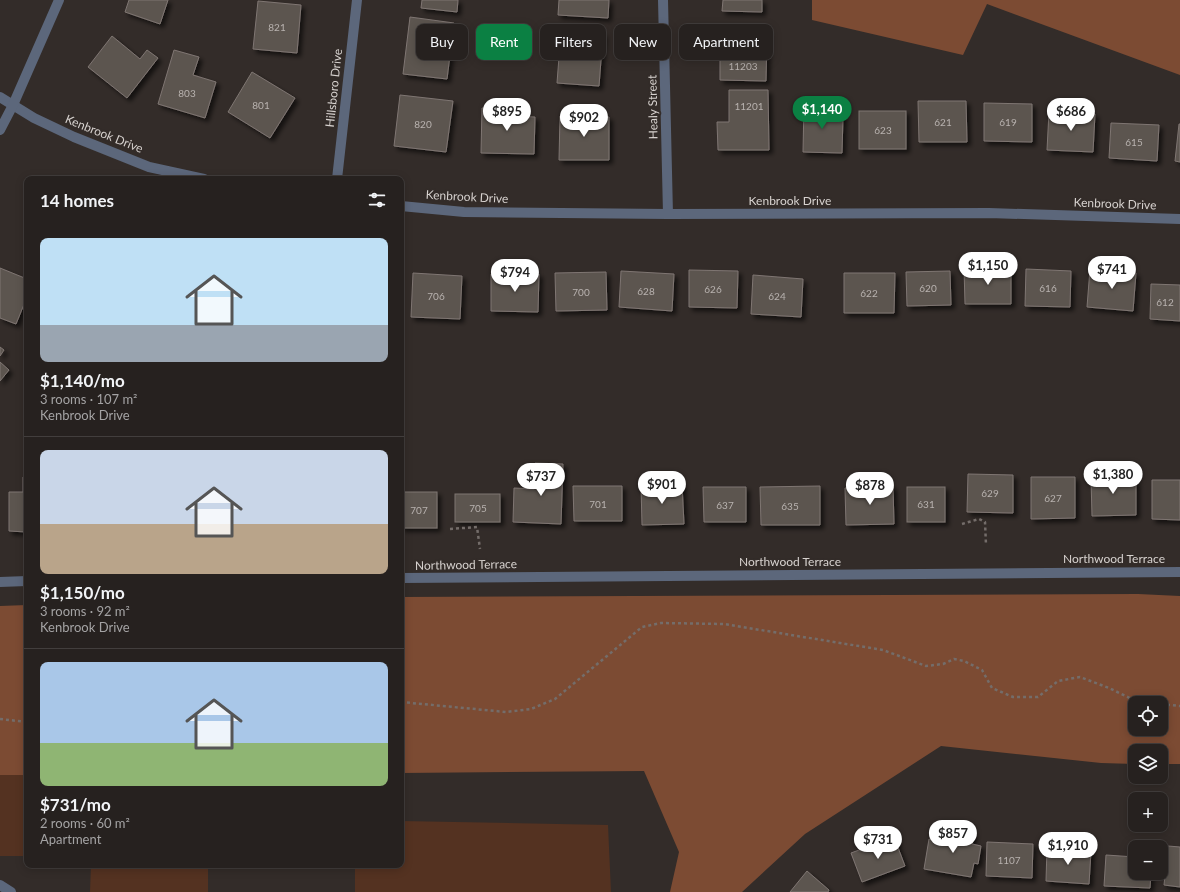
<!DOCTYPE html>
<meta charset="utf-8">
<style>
:root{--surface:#26211f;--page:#2e2928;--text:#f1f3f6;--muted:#a4a3a4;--line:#423e3d;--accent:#0b8043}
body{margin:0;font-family:Lato,sans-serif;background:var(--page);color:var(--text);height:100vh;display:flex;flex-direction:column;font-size:15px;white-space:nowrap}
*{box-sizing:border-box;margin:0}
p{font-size:13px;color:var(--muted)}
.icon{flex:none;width:22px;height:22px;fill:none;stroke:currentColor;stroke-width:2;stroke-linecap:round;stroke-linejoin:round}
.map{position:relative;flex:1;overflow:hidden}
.panel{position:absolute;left:24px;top:176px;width:380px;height:692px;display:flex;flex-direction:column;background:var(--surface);border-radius:8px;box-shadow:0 2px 10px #0003,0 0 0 1px var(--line)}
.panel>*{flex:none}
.hud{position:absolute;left:416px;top:24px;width:380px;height:36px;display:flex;gap:8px}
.controls{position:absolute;left:1128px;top:696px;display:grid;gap:8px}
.controls a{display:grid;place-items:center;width:40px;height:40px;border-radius:8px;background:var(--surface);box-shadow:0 2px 10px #0003,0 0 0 1px var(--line);font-size:20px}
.price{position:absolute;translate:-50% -34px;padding:0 9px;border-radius:14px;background:#fff;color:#222;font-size:13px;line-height:26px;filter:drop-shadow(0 1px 2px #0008)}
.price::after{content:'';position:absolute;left:50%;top:24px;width:12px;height:9px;margin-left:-6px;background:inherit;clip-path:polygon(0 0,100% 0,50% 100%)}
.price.active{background:var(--accent);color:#fff}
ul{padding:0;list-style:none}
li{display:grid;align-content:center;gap:8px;height:212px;padding:0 16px}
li+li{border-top:1px solid var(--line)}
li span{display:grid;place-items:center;height:124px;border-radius:8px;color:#555}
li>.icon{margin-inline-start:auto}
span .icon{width:72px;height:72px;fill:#fffc;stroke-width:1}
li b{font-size:17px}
h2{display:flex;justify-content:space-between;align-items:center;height:48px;padding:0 16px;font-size:17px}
.chip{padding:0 14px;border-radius:8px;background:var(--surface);box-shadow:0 2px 10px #0003,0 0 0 1px var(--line);font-size:14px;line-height:36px}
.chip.active{background:var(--accent);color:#fff}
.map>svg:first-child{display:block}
.green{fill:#543221}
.forest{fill:#7c4b33;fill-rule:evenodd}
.building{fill:#5c5450;stroke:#7f7672;filter:url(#shadow)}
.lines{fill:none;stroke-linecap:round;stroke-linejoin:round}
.path{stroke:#746d6a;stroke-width:2.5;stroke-dasharray:3 3;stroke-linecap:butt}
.minor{stroke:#5c677b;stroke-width:10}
.labels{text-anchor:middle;stroke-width:4;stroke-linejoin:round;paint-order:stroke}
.number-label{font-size:10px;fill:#b8b2af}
.street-label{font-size:12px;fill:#d7d2cf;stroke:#332c29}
</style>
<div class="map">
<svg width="1180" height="892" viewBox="0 0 1180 892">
<defs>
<filter id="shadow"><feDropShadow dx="3.5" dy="3.5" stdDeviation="2" flood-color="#0009"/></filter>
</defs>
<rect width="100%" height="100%" fill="#332c29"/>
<g class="green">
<rect x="0" y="774" width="27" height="82"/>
<path d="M401,821l207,4 3,67h-256v-27h46z"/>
<path d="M91,865h117v27h-118z"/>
</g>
<g class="forest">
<path d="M812,0h368v75l-193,-71 -24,51 -151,-35z"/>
<path d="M1138,594l42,2v168h-19v-13h-26v13l-34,-1 -160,-17 -136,88 -63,58h-72l9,-40 -35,-81 -243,2v-176zM1135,703h26v26h-26z"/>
<path d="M27,605v170h-27v-169z"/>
</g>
<g class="building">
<path d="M129,0h39l-8,24 -35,-12z"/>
<path d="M422,0h36l-1,12 -36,-4z"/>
<path d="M559,0h50l-1,18 -50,-3z"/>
<path d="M723,0h39v12l-40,-1z"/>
<path d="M258,1l43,4 -4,48 -44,-4z"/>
<path d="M410,17l44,6 -7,56 -44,-5z"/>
<path d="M561,31l42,3 -4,52 -42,-3z"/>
<path d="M731,33l36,1 -1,47 -46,-1v-28h11z"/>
<path d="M112,36l28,23 7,-9 11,8 -31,40 -39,-31z"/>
<path d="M174,50l25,7 -6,18 23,7 -11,36 -47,-14z"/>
<path d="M252,72l43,26 -25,40 -42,-26z"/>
<path d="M729,90h39l1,60h-51l-1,-28h12z"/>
<path d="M400,95l53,6 -7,51 -52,-6z"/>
<path d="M918,101h48l1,41h-48z"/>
<path d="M804,103l23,1v11l16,1 -1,37 -39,-1z"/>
<path d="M984,103l48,1v38l-48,-1z"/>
<path d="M482,108l33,1 -3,7 23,1 -1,37 -53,-1z"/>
<rect x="859" y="111" width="47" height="38"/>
<path d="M1049,112l46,2 -2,38 -46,-2z"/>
<path d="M560,116l49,1v43h-50z"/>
<path d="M1111,123l48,2 -2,36 -48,-3z"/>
<path d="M1179,124h1v38l-5,-1z"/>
<path d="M0,268l27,11v18l-11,27 -16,-6z"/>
<path d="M964,268h47v36h-46z"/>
<path d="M1026,269l45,2 -1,36 -45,-1z"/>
<path d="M1090,269l46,4 -3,38 -46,-4z"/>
<path d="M689,270l49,1 -1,37 -48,-1z"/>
<path d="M621,271l53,3 -2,37 -53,-4z"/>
<path d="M950,271l1,34 -44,1 -1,-34z"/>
<path d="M606,272l1,38 -51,1 -1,-38z"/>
<path d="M413,273l49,3 -2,43 -49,-2z"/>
<path d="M844,273h51l-1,40h-50z"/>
<path d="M491,274h48l-1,38 -47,-1z"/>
<path d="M753,275l50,4 -2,38 -50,-3z"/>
<path d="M1151,284l29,1v36l-30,-2z"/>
<path d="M0,347l4,3 -4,6z"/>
<path d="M0,362l9,8 -9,11z"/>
<path d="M535,463l28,1 -2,60 -48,-2 1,-34 20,1z"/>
<path d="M1102,471h21v10h13v34l-44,1 -1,-38h11z"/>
<path d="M968,474l45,1v38l-46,-1z"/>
<path d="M23,477h4v55l-18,-1v-39h14z"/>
<path d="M1031,477h44v41l-44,1z"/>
<path d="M1152,480h28v40l-28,-1z"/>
<path d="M682,484l2,40 -42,1 -1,-40z"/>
<path d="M573,486h49v35h-48z"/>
<path d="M820,486v39h-59l-1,-38z"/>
<path d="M893,486l1,38 -48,1 -1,-37z"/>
<path d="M703,487h43v35h-42z"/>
<rect x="907" y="487" width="38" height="35"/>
<rect x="401" y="492" width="36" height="36"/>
<rect x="455" y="494" width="45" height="28"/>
<path d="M950,829l23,4 -1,11 9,2 -3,18 -4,-1 -3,14 -47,-8 5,-30 19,3z"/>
<path d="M894,837l11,29 -43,16 -11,-29z"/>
<path d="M987,842l46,2 -1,34 -46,-2z"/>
<path d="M1168,846l12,1v40l-16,-2z"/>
<path d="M1047,848l44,3 -2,33 -43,-3z"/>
<path d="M1106,855l29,2v16h16l-1,15 -46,-2z"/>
<path d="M807,871l22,19 -1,2h-38z"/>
</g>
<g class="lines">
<g class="path">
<path d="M962,524l17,-5 6,3 1,23"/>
<path d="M450,529l27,-2 3,22"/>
<path d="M401,702l105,10 25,-3 24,-10 87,-72 19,-4 63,1 159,26 43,16 17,-2 11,-5 10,2 18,9 10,18 21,9h25l20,-16 22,-4 29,11 29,14 11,1"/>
<path d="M1161,704l19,2"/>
<path d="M0,719l27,3"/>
</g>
<g class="minor">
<path d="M663,0l5,214"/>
<path d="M0,97l34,21 40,19 75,30 55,12"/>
<path d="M0,130l13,-25 46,-105"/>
<path d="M337,179l20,-179"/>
<path d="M401,206l63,6 204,2 321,-1 191,6"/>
<path d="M401,578l779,-6"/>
<path d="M0,582l27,-1"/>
<path d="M0,885l11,7"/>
</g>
</g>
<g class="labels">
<g class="number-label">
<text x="277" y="31">821</text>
<text x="743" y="70">11203</text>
<text x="187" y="97">803</text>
<text x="261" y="109">801</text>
<text x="749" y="110">11201</text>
<text x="943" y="126">621</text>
<text x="1008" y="126">619</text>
<text x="423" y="128">820</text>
<text x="883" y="134">623</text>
<text x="1134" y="146">615</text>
<text x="928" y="292">620</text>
<text x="1048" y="292">616</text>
<text x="713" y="293">626</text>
<text x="646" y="295">628</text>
<text x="581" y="296">700</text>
<text x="869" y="297">622</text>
<text x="436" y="300">706</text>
<text x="777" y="300">624</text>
<text x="1165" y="306">612</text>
<text x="990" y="497">629</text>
<text x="1053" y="502">627</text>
<text x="598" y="508">701</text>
<text x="926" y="508">631</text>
<text x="725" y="509">637</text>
<text x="790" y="510">635</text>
<text x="478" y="512">705</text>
<text x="419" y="514">707</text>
<text x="1009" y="864">1107</text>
</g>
<g class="street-label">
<text transform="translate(334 88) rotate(-84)" y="4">Hillsboro Drive</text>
<text transform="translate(653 107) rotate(-91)" y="4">Healy Street</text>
<text transform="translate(104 134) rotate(22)" y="4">Kenbrook Drive</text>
<text transform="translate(467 197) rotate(3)" y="4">Kenbrook Drive</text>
<text x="790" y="205">Kenbrook Drive</text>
<text transform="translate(1115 204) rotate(2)" y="4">Kenbrook Drive</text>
<text x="1114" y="563">Northwood Terrace</text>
<text x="790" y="566">Northwood Terrace</text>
<text transform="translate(466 565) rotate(-1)" y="4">Northwood Terrace</text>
</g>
</g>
</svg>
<div class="controls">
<a><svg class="icon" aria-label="locate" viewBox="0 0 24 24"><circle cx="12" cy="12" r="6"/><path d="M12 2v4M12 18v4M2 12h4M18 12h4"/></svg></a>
<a><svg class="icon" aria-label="layers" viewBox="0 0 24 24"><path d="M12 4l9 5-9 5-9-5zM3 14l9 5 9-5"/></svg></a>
<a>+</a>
<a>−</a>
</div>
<b class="price active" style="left:822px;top:130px">$1,140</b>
<b class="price" style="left:507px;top:132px">$895</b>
<b class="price" style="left:1071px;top:132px">$686</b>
<b class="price" style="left:584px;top:138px">$902</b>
<b class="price" style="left:988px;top:286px">$1,150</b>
<b class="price" style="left:1112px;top:290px">$741</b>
<b class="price" style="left:515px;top:293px">$794</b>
<b class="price" style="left:1113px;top:495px">$1,380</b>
<b class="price" style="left:541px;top:497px">$737</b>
<b class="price" style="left:662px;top:505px">$901</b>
<b class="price" style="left:870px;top:506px">$878</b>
<b class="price" style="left:953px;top:854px">$857</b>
<b class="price" style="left:878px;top:860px">$731</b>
<b class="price" style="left:1068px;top:866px">$1,910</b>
<div class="hud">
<a class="chip">Buy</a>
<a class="chip active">Rent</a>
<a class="chip">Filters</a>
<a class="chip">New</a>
<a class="chip">Apartment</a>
</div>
<section class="panel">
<h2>14 homes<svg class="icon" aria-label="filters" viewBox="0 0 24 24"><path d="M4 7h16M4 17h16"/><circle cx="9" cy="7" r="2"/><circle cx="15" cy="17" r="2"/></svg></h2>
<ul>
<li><span style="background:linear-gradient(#bfe0f5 70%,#9aa5b1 0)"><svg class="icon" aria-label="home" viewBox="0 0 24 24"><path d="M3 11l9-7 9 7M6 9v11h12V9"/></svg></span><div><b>$1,140/mo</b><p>3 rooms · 107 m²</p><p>Kenbrook Drive</p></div></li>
<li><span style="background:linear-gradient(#c9d6e8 60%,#b9a48a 0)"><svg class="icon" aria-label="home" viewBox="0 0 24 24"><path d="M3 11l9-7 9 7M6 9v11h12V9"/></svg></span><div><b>$1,150/mo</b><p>3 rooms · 92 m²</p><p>Kenbrook Drive</p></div></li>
<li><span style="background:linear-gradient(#a9c7e8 65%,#8fb573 0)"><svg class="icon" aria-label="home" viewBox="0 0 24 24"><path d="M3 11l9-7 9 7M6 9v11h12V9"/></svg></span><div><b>$731/mo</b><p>2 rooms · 60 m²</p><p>Apartment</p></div></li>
</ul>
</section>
</div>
